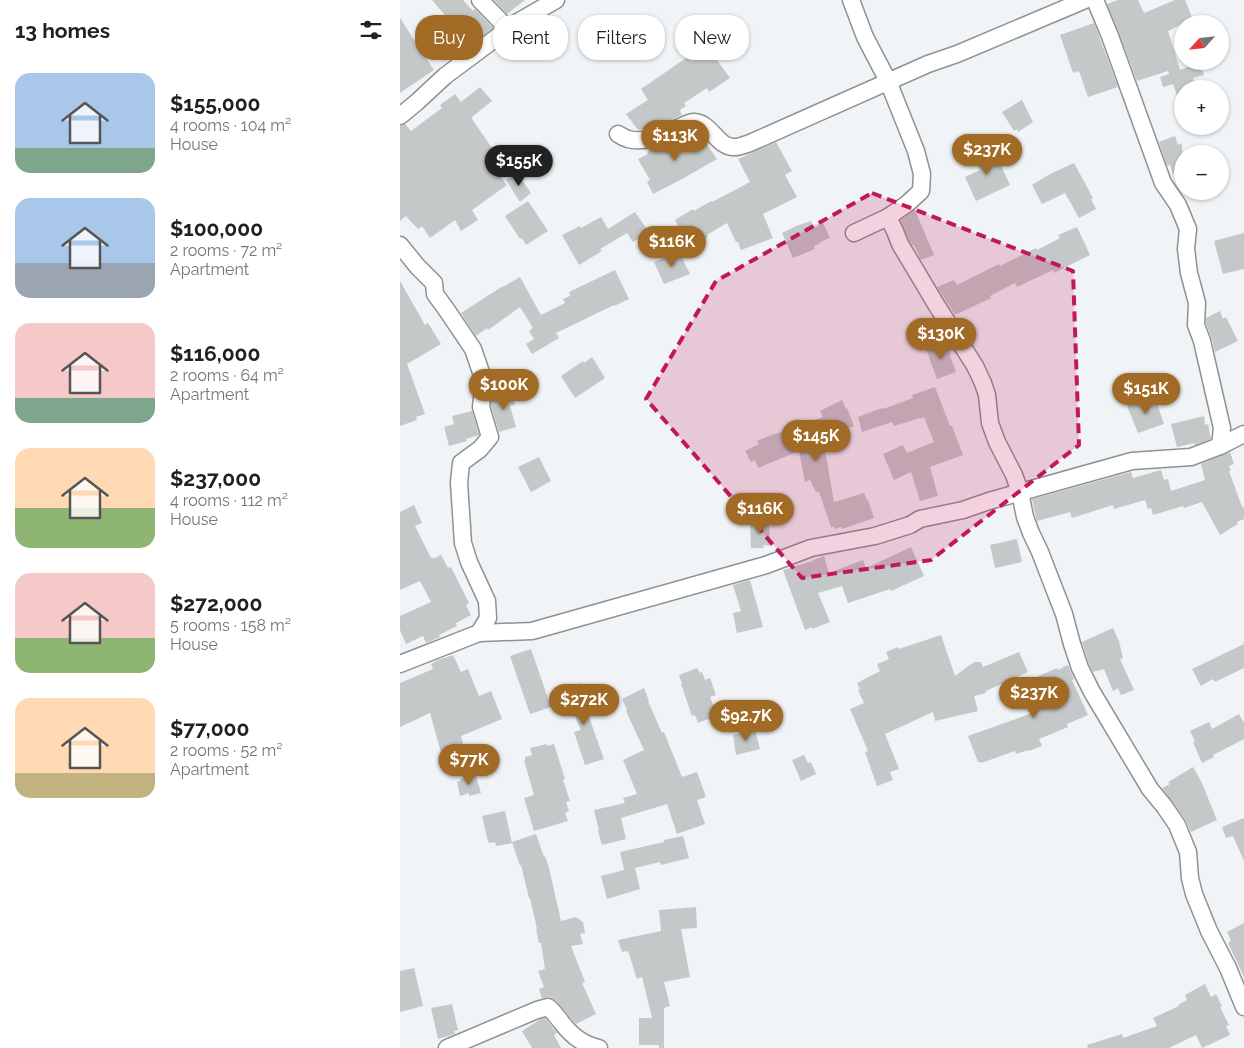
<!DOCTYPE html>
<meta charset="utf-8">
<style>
:root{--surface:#fff;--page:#f2f2f2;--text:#202124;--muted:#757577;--accent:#a16a25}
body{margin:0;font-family:Raleway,sans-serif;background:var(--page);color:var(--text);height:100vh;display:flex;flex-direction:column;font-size:19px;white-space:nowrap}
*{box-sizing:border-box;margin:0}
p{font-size:16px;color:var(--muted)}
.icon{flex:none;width:28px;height:28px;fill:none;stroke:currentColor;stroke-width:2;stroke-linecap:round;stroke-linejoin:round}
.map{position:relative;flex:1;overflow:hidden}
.details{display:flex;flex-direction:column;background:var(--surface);width:400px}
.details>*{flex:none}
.banner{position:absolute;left:15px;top:15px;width:475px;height:45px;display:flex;gap:10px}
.needle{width:32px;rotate:243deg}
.fabs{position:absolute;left:774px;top:15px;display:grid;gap:10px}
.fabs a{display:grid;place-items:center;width:55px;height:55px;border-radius:50%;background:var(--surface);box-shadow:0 1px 4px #0004;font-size:25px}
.price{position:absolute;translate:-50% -42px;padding:0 11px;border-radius:18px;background:var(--accent);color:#fff;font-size:16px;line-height:32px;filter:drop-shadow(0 1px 2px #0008)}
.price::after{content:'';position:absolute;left:50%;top:30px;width:15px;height:11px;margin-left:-8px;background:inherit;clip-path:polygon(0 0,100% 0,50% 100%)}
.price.current{background:#222;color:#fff}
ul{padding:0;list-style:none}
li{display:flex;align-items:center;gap:15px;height:125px;padding:0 15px}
li span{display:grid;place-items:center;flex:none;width:140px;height:100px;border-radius:15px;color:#555}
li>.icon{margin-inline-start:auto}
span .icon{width:60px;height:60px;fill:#fffc;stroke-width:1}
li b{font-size:21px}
h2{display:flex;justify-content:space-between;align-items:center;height:60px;padding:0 15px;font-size:21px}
.tag{padding:0 18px;border-radius:20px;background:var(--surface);box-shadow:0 1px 4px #0004;font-size:18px;line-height:45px}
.tag.current{background:var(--accent);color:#fff}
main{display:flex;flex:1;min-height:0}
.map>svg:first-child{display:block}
.building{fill:#c4c8c9}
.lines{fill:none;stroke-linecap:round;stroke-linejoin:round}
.minor-casing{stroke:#8e9293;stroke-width:19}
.minor{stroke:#fff;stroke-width:16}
.marked{fill:#c2185b;fill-opacity:0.2;stroke:#c2185b;stroke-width:4;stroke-dasharray:10 6;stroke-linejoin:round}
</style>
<main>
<section class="details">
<h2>13 homes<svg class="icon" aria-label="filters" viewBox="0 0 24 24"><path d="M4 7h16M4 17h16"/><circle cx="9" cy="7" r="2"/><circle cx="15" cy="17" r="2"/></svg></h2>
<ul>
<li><span style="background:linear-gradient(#a9c7e8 75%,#7fa58c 0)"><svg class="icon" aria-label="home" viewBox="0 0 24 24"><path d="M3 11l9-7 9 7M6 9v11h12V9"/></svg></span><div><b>$155,000</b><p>4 rooms · 104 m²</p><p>House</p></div></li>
<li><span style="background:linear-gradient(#a9c7e8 65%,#9aa5b1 0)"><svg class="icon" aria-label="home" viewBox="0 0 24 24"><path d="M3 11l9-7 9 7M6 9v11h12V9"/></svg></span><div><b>$100,000</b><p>2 rooms · 72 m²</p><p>Apartment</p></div></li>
<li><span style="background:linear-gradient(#f6c9c9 75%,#7fa58c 0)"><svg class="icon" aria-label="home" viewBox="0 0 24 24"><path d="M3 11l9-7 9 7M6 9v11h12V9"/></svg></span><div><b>$116,000</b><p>2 rooms · 64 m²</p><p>Apartment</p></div></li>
<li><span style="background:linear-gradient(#ffd9b3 60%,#8fb573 0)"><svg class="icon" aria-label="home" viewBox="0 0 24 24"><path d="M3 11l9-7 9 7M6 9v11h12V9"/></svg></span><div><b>$237,000</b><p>4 rooms · 112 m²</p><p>House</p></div></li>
<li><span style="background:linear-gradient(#f6c9c9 65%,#8fb573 0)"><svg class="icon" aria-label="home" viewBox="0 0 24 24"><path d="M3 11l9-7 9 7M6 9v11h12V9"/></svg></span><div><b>$272,000</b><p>5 rooms · 158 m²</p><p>House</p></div></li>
<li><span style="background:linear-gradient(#ffd9b3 75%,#c2b280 0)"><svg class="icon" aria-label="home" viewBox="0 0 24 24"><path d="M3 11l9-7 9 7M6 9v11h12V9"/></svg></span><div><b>$77,000</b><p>2 rooms · 52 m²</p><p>Apartment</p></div></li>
</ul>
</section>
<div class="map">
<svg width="844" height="1048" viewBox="0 0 844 1048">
<rect width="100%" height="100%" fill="#f0f4f6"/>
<g class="building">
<path d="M32,0h31l10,11 2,-2 18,19 -24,18 -16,-18 1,-2z"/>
<path d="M94,0h31l-18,14z"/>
<path d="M718,0h20l6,13 31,-13h10l8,20 -11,4 -14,7 12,39 19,-7 5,12 -11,3 3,8 -8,3h-6v14l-2,1 -7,-20 -10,3 -3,-10 9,-3 -1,-3 -31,10 -18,-48 -12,-29z"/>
<path d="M0,18l34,52 -34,23z"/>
<path d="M694,23l24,64 -30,10 -9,-26 -6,2 -13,-38z"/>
<path d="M302,47l3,3 3,-3 22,31 -21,14 -2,-4 -23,15 2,3 -6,4 2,5 -31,13 -13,2 -12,-16 22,-14 -7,-11z"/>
<path d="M80,87l12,14 -20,16 1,1 -1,1 24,35 -8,6 19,25 -35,25 6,10 -17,11 -6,-11 -25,18 -8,-12 -4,3 -12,-13 -6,5v-95l5,-2 6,7 31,-23 -2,-3 15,-11 6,8z"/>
<path d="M622,100l11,22 -15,10 -1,-3 -3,2 -12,-19z"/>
<path d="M292,133l7,13 6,-4 12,17 -35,20 -29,15 -6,-12 3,-2 -12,-21 10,-5 -1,-2 5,-3h-1l14,-5z"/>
<path d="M775,136l3,9 4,-2v28l-9,3 -3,-9 -3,1 -8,-24z"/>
<path d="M376,142l16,29 -7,4 12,22 -34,17 10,24 -32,12 -3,-8h-2l-9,-19 -20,12 1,2 -19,10 -14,-27 18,-11 1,2 17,-10 1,1 38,-20 -12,-23z"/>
<path d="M586,146l8,15 4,-2 12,26 -34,16 -11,-24 15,-7 -8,-16z"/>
<path d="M674,163l19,35 -2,1 5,10 -17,9 -14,-25 -23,11 -10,-19 18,-11z"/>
<path d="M117,173l14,20 -11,9 -14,-22z"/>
<path d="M128,201l20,30 -22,14 -4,-7 -2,1 -15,-23z"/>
<path d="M515,210l19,45 -13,5 -7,-15 -1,1 -4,-6 -8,-20z"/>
<path d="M235,212l14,20 -16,10 -6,-9 -27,16 2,2 -23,14 -17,-30 18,-9 1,2 20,-11 7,12z"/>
<path d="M411,221l3,7 9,-5 7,15 -10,4 1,1 -7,3 1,3 -22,9 -11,-25 14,-7z"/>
<path d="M677,227l13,28 -36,18 -1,-3 -36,17 -2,-4 -25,13 1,2 -36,17 -18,-28 17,-7 3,5 42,-21 1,2 36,-18 1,2 23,-12 -2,-3z"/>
<path d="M844,233v36l-21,5 -9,-33z"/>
<path d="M279,252l11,22 -26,10 -10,-22z"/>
<path d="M215,270l14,29 -15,7v-1l-58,28 3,5 -27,16 -6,-10 8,-5 -5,-8 4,-3 -13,-21 -32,23 -1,-2 -11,8 -15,-23 42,-27v1l17,-10 21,38 24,-12 -2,-4 7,-3 -1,-4z"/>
<path d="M0,281l25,44 3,-2 13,21 -34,20 18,50 -9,3 1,3 -17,6z"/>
<path d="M820,311l3,8 3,-2 12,24 -23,11 -3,-13 -6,-16v-5z"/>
<path d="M546,342l5,13 -1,1 6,16 -19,7 -11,-30z"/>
<path d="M192,357l13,21 -30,20 -14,-22 22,-15 1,2z"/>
<path d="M535,387l15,39h2l11,29 -33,12 8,29 -18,5 -9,-29 -17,8 -11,-26 20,-9 4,8 27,-11 -10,-25 -4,2v-1l-26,8 -2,-4 -30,10 -4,-15 24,-9 1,1 30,-11 -1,-3z"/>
<path d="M111,391l4,14 -5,1 6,21 -17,5 -8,-26 1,-9z"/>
<path d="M755,398l9,26 -26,9 -11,-27z"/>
<path d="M442,400l4,9 1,-1 7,18 -31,12 11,64 30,-9 3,7h1l6,18 -32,11 -1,-2 -6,2 -1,-2h-3l-12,-35h-3l-6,-12 -5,2 -6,-31 -41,17 -3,-8 -4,2 -6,-11 14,-7 -2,-3 12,-5 54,-19 -3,-6z"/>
<path d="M72,411l7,24 -13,4 1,2 -18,5 -5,-19 10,-3 -2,-8z"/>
<path d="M804,416l1,9 3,-1 3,15 -16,6 -1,-2 -17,4 -6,-23z"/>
<path d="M830,452l4,12 -5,2 2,4 -2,1 12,33 3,5v10l-7,3 1,2 -18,11 -18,-33 -18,6 -1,-2 -30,9 -2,-7 -3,1 -3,-9 -31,9 -1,-4 -41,13 -2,-6 -33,9 -2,-7 -3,-15 99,-27 2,6 28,-8 3,10 4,-1 3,12 34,-11 -4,-16z"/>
<path d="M139,457l12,24 -20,11 -13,-25z"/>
<path d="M14,505l8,18 -7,3 16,32 2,-1v2l8,-4 7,13 3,-1 18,36 -3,2 5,10 -15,8 1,3 -18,9 1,2 -14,6 -3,-7 -17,8 -6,-14v-14l31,-14 -11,-21 -20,9v-78z"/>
<path d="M350,522h19l1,24 -7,-1 1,3h-13z"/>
<path d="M617,539l5,23 -27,6 -5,-23z"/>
<path d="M511,547l13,29 -33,15 -1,-2 -42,14 -6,-17 -24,7 12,29 -18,7v-2l-7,3 -22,-60 30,-9v-1l11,-4 5,17 34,-13 3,8z"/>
<path d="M350,580l13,47 -26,6 -4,-20 8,-2 -8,-26z"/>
<path d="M713,628l6,13 4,17 -3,1 14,31 -13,5 -3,-7 -5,3 -9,-22 -11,3 -4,-8 -7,-22z"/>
<path d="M541,635l14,41 19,-14h7l2,5 36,-15 9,20 -42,19v2l-12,3 4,15 -43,10 -2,-9 -48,22 14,35 -9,3 3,8 -16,6 -12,-34 3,-1 -18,-42 14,-6 -6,-13 2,-1 -3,-6 23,-12 -3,-7 12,-5 -3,-7 12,-5 1,2z"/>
<path d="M844,644v24l-29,14 -2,-3 -12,7 -9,-17z"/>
<path d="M131,649l20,58 -21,7 -20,-58z"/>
<path d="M53,655l8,17 7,-3 11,27 12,-5 11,28 -41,17 4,14 -23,6 -12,-43 -30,14v-44l33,-14 -2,-5 4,-2v-1z"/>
<path d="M668,665l6,14 -2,1 16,35 -21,9 1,3 -29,12 3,7 -13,5v-1l-13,4 -1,-3 -34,12v-1h-3l-10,-26 70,-25 -2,-4 7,-3 -11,-25 25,-11 1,2z"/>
<path d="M297,668l3,5 2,-1 3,8 5,-2 6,17 -6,2 4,10 -3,2 3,8 -16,6 -3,-8 -3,1 -11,-32h1l-3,-9z"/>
<path d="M181,683l9,24 -4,2 18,50 -19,6 -11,-33 7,-2 -17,-39z"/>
<path d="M244,688l5,13h-1l14,32 2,-1 18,45 15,-5 9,25 -9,3 8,24 -28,10 -10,-30 -46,14 5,21 -24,6 -4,-14 1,-1 -5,-20 31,-7 -2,-5 14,-4 -14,-34 21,-10 -18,-39 1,-1 -5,-11z"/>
<path d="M839,714l5,9v16l-31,16 1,2 -12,6 -9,-21 2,-1 -5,-10 19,-9 3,7z"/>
<path d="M355,730l5,19 -24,6 -3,-20z"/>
<path d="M147,744v2l7,-2 11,35 -2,1 7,21 -4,1 3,9 -4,2 3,8 -34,10 -10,-33 10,-3 -10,-35h1v-3l7,-2 -2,-7z"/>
<path d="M404,755l4,8 3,-1 5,12 -15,7 -9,-21z"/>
<path d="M793,767l8,14 16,39 -26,12 -6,-13 -23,-31 8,-4 -2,-2z"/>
<path d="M76,776l5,17 -12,3v-3l-9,3 -3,-15h3v-2z"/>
<path d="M105,811l7,32 -16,3 -1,-4 -6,1 -2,-5 -5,-22z"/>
<path d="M844,818v43l-11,-25 -7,2 -4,-11z"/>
<path d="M136,834l8,23 1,-1 4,12 12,53 15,-4 7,5 2,11 -5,1 3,10 -12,2 14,36 -3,1 14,31 -20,10 -21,-24 -5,-3 -8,1 -3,-9 5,-2 -6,-16 7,-2 -4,-26h-2l-3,-14h1l-7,-31h-1l-8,-33 -1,1 -8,-24z"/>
<path d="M283,836l6,22 -28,7 -1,-3 -25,6 5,21 -33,10 -6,-23 23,-6 -4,-18 44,-10v-2z"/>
<path d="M296,907l1,21 -16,1 9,48 -26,5 6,24 -6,2v40h-5v-3h-20v-27h13l-10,-41 -5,2 -9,-28 -6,1 -4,-12 43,-9 -2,-21z"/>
<path d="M844,923v54l-16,-34 3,-2 -4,-9z"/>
<path d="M14,968l9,38 -23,6v-41z"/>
<path d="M805,984l6,13 5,-3 6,12 -2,1 9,18 -3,1 4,9 -28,13 -6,-13 -27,13h-81l-1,-3 35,-11 1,4 34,-12 -4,-8 26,-12 -1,-1 9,-5 -2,-5z"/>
<path d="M52,1004l6,26 -4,1 1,3 -17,5 -7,-31z"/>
<path d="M145,1018l12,15 -3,2 7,13h-29l-10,-17 19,-12z"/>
</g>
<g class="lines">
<defs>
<g id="minor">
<path d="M80,0l28,29"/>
<path d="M451,0l14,37 23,44 28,70 6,23 -1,17 -14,13 -19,13 -34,16"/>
<path d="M695,0l15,36 53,147 15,22 10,24 -2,20 3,24 8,30 -1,22 6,16 20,87 -2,18"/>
<path d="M0,116l17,-14 28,-26 71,-53 40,-23"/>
<path d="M218,134c3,2 7,4 10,5 17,5 36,-5 52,-12 5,-2 9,-5 14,-5 18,1 23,26 41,25 5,0 11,-3 15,-4l178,-79 29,-10 128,-54"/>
<path d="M488,217l7,14 5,13 37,62 38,60 8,17 4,12 3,28 7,19 17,33 6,17 5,25 6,16 9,19 24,62 8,30 8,24 12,24 58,97 14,17 13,19 11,27 2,26 4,16 15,37 19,37 16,39"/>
<path d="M0,245l17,21 17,17 1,11 11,15 27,40 11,32 -3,26 9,30 -10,12 -19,14 -2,20 4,60 6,19 18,39 1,17 -9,15 -79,31"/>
<path d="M79,633l53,-2 234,-66 45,-17 64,-12 35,-11 10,-6 43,-9 26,-9 143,-40 59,-4 29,-11 24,-12"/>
<path d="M47,1048l90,-38 11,-3c6,5 9,10 14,16 9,12 22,22 37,25"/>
</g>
</defs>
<use href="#minor" class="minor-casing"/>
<use href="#minor" class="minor"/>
</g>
<path class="marked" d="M472,193l201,78 6,174 -148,115 -129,18 -156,-179 70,-118z"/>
</svg>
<div class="fabs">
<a><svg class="needle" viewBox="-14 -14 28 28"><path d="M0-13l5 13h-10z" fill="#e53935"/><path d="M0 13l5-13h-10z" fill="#757577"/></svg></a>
<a>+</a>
<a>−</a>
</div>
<b class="price" style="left:275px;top:162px">$113K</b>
<b class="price" style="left:587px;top:176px">$237K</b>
<b class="price current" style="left:119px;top:187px">$155K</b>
<b class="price" style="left:272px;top:268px">$116K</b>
<b class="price" style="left:541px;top:360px">$130K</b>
<b class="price" style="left:104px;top:411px">$100K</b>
<b class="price" style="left:746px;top:415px">$151K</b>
<b class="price" style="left:416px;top:462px">$145K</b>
<b class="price" style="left:360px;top:535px">$116K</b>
<b class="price" style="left:634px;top:719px">$237K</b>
<b class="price" style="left:184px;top:726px">$272K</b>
<b class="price" style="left:346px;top:742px">$92.7K</b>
<b class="price" style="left:69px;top:786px">$77K</b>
<div class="banner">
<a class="tag current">Buy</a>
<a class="tag">Rent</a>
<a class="tag">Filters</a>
<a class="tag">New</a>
</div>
</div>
</main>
